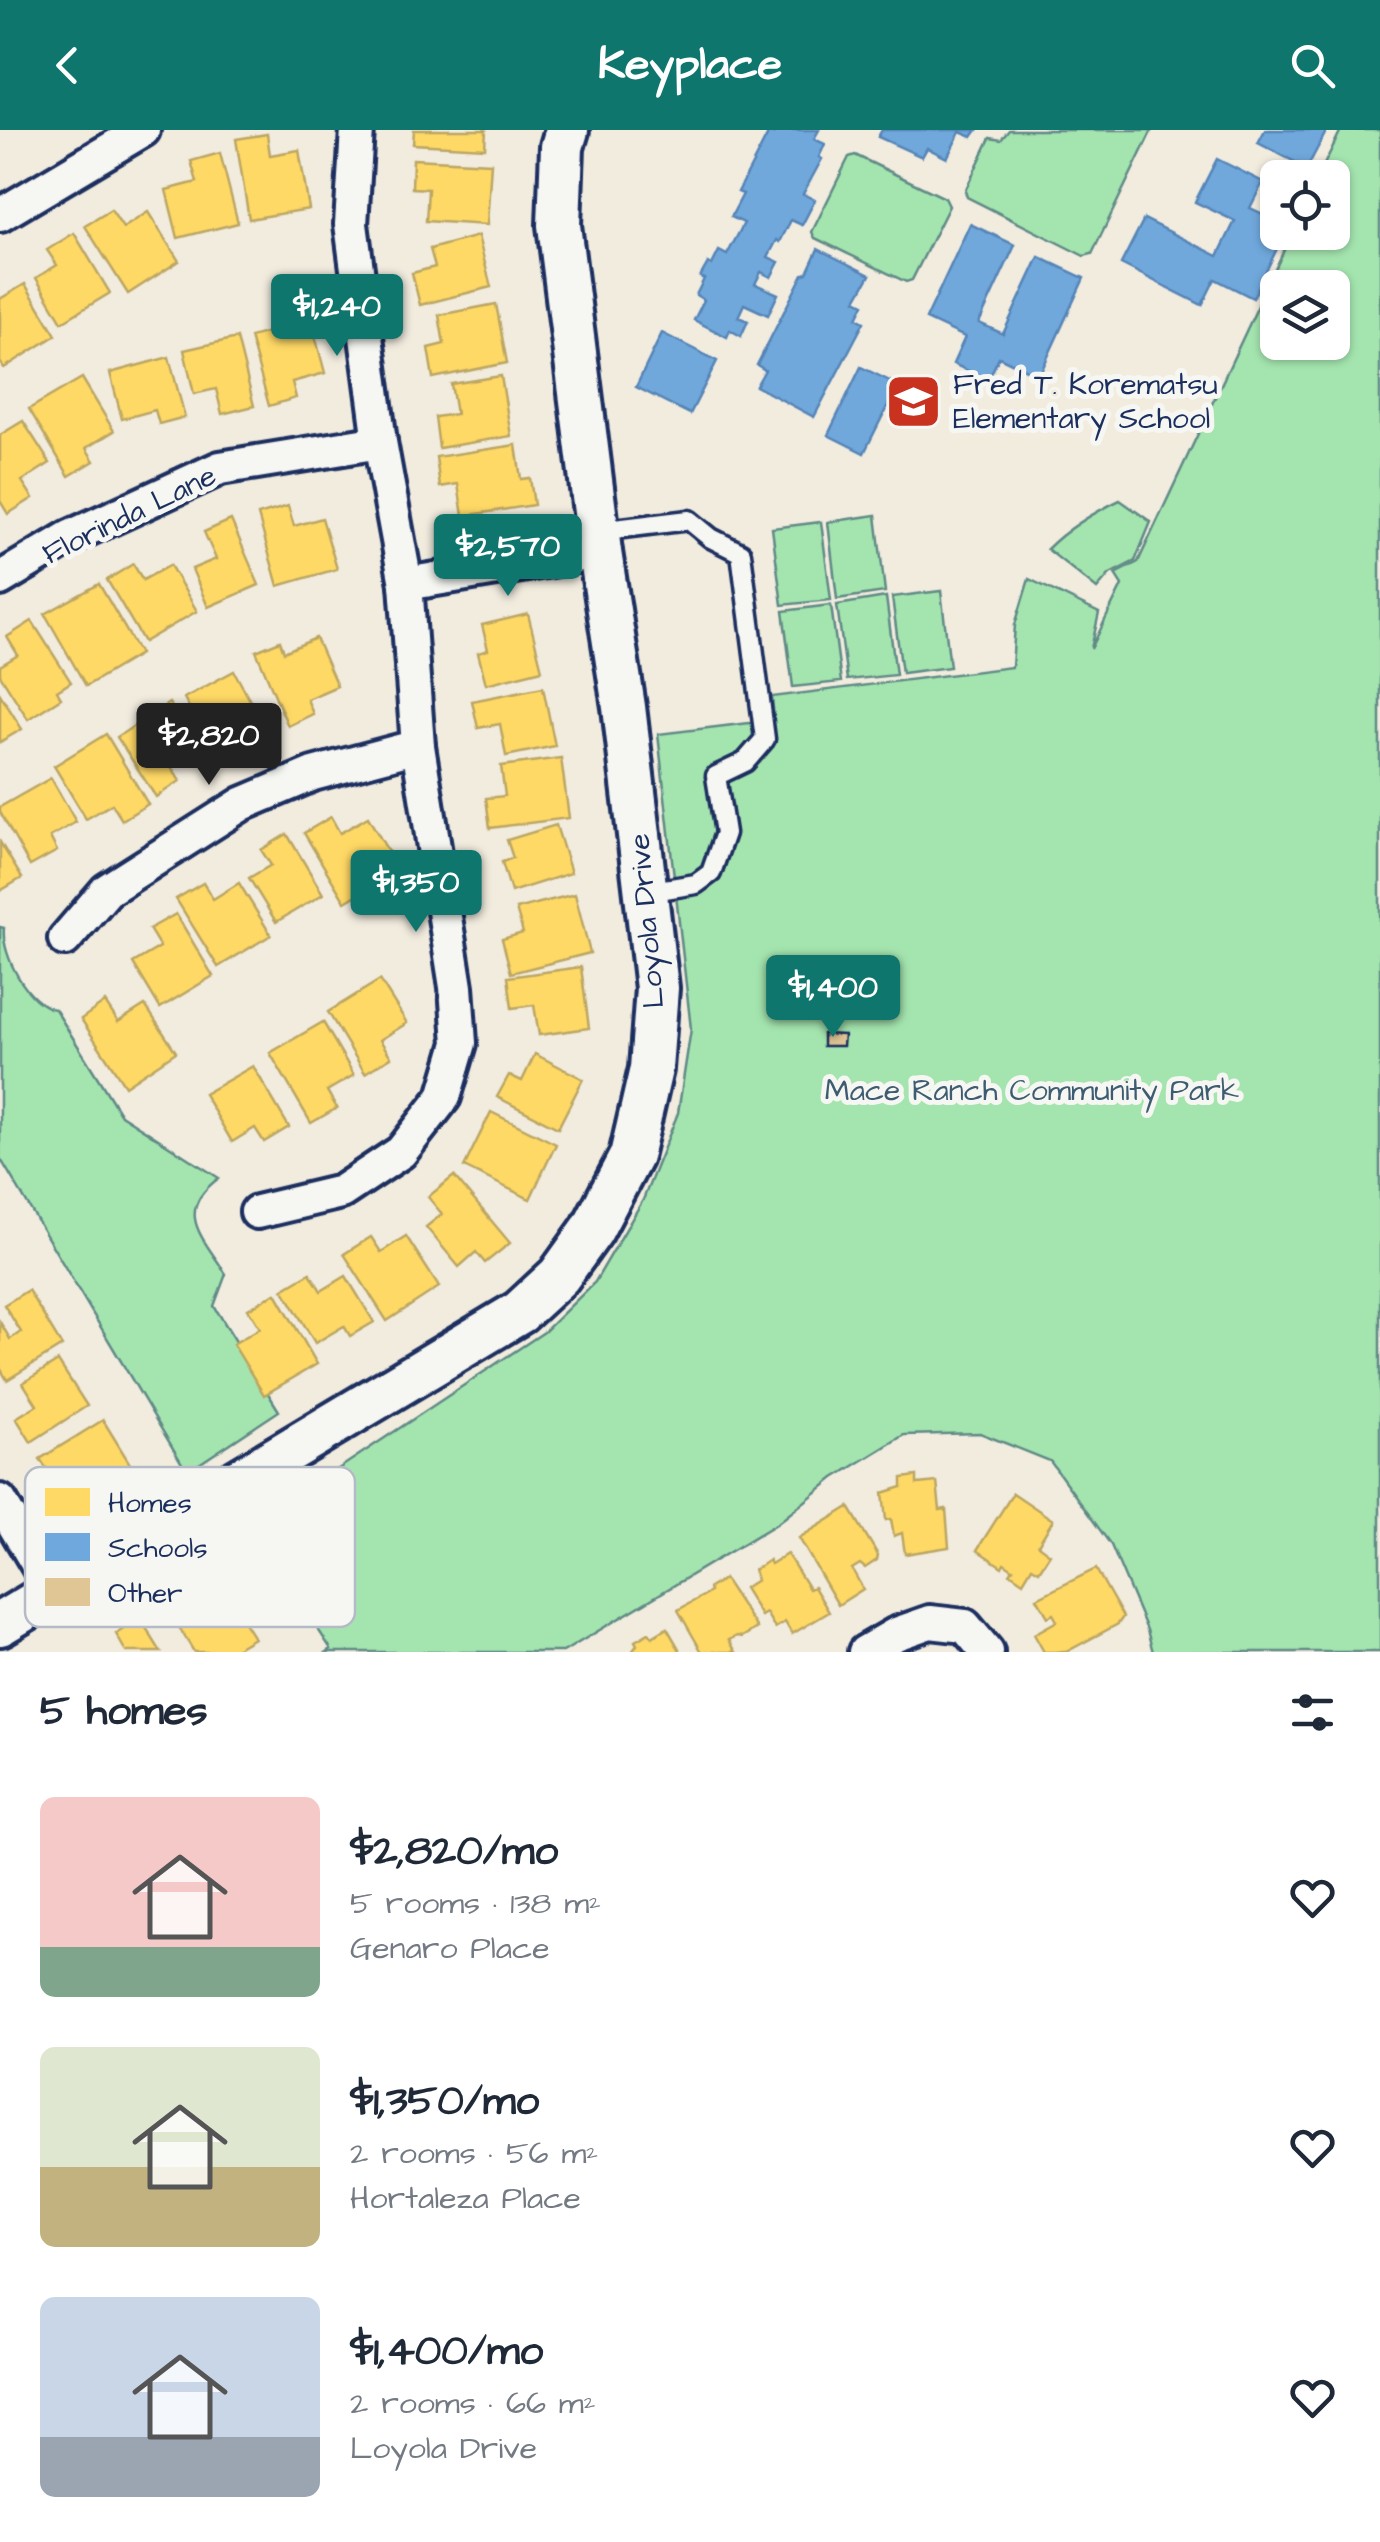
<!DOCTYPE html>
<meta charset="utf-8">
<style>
:root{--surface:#fff;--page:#f2f2f3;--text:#1f2937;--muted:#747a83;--accent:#0f766e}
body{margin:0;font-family:"Architects Daughter",sans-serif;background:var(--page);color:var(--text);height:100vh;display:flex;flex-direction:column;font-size:38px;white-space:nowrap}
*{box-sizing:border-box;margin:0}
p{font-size:32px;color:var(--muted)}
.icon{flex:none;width:55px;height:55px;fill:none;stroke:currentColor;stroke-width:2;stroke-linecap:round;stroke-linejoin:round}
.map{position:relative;height:1522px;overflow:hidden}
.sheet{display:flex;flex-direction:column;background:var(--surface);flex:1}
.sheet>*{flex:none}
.controls{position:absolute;left:1260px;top:30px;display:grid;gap:20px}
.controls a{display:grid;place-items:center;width:90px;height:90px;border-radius:15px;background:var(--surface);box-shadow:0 2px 8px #0004;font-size:50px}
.price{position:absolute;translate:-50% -85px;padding:0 22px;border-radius:10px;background:var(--accent);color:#fff;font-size:32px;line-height:65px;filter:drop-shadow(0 2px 5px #0008)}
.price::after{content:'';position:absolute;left:50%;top:60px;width:30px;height:22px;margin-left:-15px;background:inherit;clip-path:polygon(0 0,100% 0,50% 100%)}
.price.selected{background:#222;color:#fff}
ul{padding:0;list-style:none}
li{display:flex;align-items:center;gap:30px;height:250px;padding:0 40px}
li span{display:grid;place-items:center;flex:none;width:280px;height:200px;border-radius:15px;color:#555}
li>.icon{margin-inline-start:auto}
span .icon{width:120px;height:120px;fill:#fffc;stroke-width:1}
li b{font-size:42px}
h2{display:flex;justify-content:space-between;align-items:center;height:120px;padding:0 40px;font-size:42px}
header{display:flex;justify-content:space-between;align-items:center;height:130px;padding:0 40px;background:var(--accent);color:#fff;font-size:45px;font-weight:800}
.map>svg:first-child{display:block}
.green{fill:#a4e5af;stroke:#608a86;stroke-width:2.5;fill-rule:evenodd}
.homes{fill:#ffd966;stroke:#bba664;stroke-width:2.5}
.schools{fill:#6fa8dc;stroke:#5684b6;stroke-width:2.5}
.building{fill:#e0c595;stroke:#1b2f5e;stroke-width:2.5}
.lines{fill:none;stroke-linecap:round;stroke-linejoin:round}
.service-casing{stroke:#1b2f5e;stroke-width:25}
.minor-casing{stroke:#1b2f5e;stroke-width:40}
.tertiary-casing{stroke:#1b2f5e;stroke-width:50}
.service{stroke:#f6f6f2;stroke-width:18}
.minor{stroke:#f6f6f2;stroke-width:32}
.tertiary{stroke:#f6f6f2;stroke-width:42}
.labels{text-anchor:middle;stroke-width:10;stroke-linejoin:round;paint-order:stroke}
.poi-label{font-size:30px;fill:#1b2f5e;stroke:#f6f6f2;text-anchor:start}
.street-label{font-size:30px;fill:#1b2f5e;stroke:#f6f6f2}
.park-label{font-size:30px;fill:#3d5c72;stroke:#f6f6f2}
.key{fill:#f6f6f2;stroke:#b4bac6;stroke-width:2.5}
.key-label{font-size:28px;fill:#1b2f5e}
</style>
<header><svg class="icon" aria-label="back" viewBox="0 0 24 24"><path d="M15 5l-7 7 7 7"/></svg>Keyplace<svg class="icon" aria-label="search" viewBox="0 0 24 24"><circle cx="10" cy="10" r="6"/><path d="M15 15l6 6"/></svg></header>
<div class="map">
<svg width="1380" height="1522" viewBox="0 0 1380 1522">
<rect width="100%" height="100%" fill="#f2ecdf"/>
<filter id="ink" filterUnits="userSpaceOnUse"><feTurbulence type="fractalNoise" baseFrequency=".01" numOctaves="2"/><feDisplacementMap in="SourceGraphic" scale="20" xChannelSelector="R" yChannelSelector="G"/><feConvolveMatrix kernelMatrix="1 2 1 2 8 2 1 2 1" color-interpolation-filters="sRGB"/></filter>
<g filter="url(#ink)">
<g class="green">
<path d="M1009,0h143l-60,124 -8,2 -117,-59 -2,-6 25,-53 11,2z"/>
<path d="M1341,0h39v1522h-227l-6,-22 -36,-85 -61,-84 -70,-28 -76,2 -70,43 -56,45 -215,129h-236l4,-3 -80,-122 293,-195 51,-50 48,-82 35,-87 13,-84 -33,-295 116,-14 -2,-23 240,-30 3,-42 14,-46 70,34 -8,36 31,-64 -7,-11 23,-12 154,-329 40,-1v-54l-14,-1zM1278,158h54v54h-54z"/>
<path d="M855,25l90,43 4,8 -37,74 -6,2 -91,-44 -3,-6 37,-75z"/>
<path d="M1120,370l31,22 -16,39 -25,13 -13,15 -50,-40c22,-22 46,-36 73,-49z"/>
<path d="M876,385l9,77 -48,7 -9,-77z"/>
<path d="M821,392l10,78 -49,5 -10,-77z"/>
<path d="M941,461l9,76 -48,6 -10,-76z"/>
<path d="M886,467l10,78 -49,5 -10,-75z"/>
<path d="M831,475l10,77 -48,5 -10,-76z"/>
<path d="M0,797l4,1c-3,27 24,77 51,81l66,106 98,63c-46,34 -17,58 7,96l-12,32 65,105 -92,61 -187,-314z"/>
</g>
<g class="homes">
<path d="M414,0h72l-1,18 -72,-4z"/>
<path d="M267,4l3,21 29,-5 10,59 -60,10 -13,-80z"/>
<path d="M220,23l18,70 -60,15 -12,-48 31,-8 -6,-21z"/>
<path d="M413,29l78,4 -4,62 -61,-4 2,-32 -16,-1z"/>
<path d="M111,80l12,18 25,-16 31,49 -51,33 -43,-68z"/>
<path d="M74,103l36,60 -48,29 -26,-44 21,-13 -10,-15z"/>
<path d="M478,106l13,51 -71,18 -8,-32 23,-6 -5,-18z"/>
<path d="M25,154l31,51 -52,33 -4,-6v-63z"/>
<path d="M496,174l11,59 -74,15 -5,-30 16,-4 -5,-29z"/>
<path d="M311,190l14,53 -33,9 4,16 -27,8 -19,-69z"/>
<path d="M237,208l17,68 -32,8 -6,-25 -22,5 -10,-44z"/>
<path d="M169,227l16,60 -26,7 -4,-14 -33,9 -12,-46z"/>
<path d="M501,246l10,60 -72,12 -4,-31 21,-3 -5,-30z"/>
<path d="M82,248l32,53 -28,17 8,13 -25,15 -40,-67z"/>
<path d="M23,291l27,42 -28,18 11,17 -25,16 -8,-13v-66z"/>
<path d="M516,315l5,34 9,-1 4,27 -71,11 -5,-32 -18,3 -4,-30z"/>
<path d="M288,376l6,20 28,-8 15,51 -59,17 -20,-71z"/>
<path d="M231,390l28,65 -51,22 -16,-38 24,-10 -12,-27z"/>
<path d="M133,434l10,16 27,-15 27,46 -53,31 -37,-62z"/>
<path d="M99,454l41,70 -54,32 -41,-72z"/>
<path d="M528,484l14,56 -56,14 -8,-31 10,-3 -6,-25z"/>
<path d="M32,491l39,61 -14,9 4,7 -33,21 -28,-44v-9l18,-11 -11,-18z"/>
<path d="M316,508l21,48 -30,13 6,15 -25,12 -32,-75 24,-10 4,11z"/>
<path d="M234,541l35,64 -31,16 -9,-17 -20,11 -25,-47z"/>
<path d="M543,557l12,59 -49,10 -6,-32 -22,4 -6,-27z"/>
<path d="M0,564l22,35 -22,13z"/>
<path d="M169,573l27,43 -27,18 11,17 -24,16 -39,-60z"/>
<path d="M106,604l42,70 -26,16 -10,-16 -26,15 -32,-53z"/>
<path d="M561,628l8,60 -79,10 -4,-30 19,-2 -4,-30z"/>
<path d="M51,648l25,44 -26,15 7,14 -27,15 -30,-54v-5z"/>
<path d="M331,687l9,16 28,-16 31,53 -54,32 -41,-69z"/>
<path d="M556,695l15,48 -60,19 -9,-30 11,-4 -6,-18z"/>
<path d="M287,704l36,60 -47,28 -27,-44 22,-13 -10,-15z"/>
<path d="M0,712l22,36 -22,13z"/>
<path d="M203,753l10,16 26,-16 32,52 -53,32 -42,-68z"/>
<path d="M575,764l15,59 -79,20 -9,-34 21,-6 -7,-24z"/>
<path d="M176,784l37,62 -53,32 -27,-45 27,-16 -11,-18z"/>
<path d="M581,837l8,61 -50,7 -5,-30 -22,3 -4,-31z"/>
<path d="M380,850l27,43 -27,17 11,17 -26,16 -37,-61z"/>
<path d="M105,872l13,20 27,-17 31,47 -51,34 -44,-67z"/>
<path d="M323,892l31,53 -27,16 10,17 -26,15 -41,-70z"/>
<path d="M535,924l48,25 -25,49 -61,-31 12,-22 13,6z"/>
<path d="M253,936l36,61 -25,15 -9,-14 -23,14 -28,-48z"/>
<path d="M491,982l65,32 -26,55 -66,-32z"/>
<path d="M454,1046l56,67 -25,20 -9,-11 -17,15 -33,-40 16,-13 -14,-17z"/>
<path d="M406,1106l33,51 -52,34 -43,-67 27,-17 10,15z"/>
<path d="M310,1143l11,18 25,-15 28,46 -24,14 -6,-10 -29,17 -32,-54z"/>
<path d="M28,1160l34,56 -55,34 -7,-12v-46l10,17 11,-7 -17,-27z"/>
<path d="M276,1163l41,71 -53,31 -31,-51 27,-16 -12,-19z"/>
<path d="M58,1231l29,45 -56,36 -15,-24 21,-13 -14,-22z"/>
<path d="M103,1290l32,52 -42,26 -17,-27 -20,12 -16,-24z"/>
<path d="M917,1346v8l20,-2 3,28 6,-1 3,38 -44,7 -3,-21 -8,3 -3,-17 -5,1 -3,-27 19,-6v-9z"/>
<path d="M1013,1363l40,27 -15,25 12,9 -11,17 -7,-4 -9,15 -13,-9 3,-4 -9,-6 -2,4 -25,-17z"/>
<path d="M849,1377l29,48 -1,5 -12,8 -5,-4 -8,5 11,20 -25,16 -39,-67z"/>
<path d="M787,1424l22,35 5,-2 15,25 -37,22 -7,-12 -10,6 -9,-15 -5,3 -17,-28 13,-8 -3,-10 15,-10 2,4z"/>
<path d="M1096,1439l27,48 -5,7 -52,28h-22l-10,-18 23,-13 -4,-7 -5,3 -11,-19z"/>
<path d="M724,1449l33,49 -15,9 -5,-1 -8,4 7,12h-34l-24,-42 32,-18 -1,-4z"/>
<path d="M190,1459l15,24 14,-8 2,3 10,-6 23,36 -24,14h-36l-29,-48z"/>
<path d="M140,1488l21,34h-35l-10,-18z"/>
<path d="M667,1498l14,24h-49l5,-7 -2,-4 14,-8 3,4z"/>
</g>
<g class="schools">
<path d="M775,0h44l-5,9 11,5 -6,13 3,2 -19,35 12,6 -13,25 -11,-5 -11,22 -3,-2 -9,17 11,5 -8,15 -10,-5 -6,12 23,10 -10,21 -24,-11 -6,13 10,4 -7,15 -11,-6 -3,7 -33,-17 10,-20 -8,-5 8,-16 -4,-2 8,-14 4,2 7,-14 8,4 17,-32 -13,-6 12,-23 -5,-2 31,-60 4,2z"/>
<path d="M882,0h95l-5,7 -12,-5 -13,26 -20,-10 -5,9 -44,-20z"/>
<path d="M1265,0h62l-20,38 -49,-25z"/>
<path d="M1217,29l46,23 -13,26 28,13v11h7l-32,66 -38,-19 -13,26 -81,-41 23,-45 74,37 17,-35 -40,-19z"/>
<path d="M970,94l45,21 -36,78 24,11 36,-77 45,21 -45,98 -40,-19 -11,23 -35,-16 12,-27 -39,-18z"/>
<path d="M818,119l52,26 -14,25 8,4 -7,14 7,4 -50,95 -58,-31 9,-16 -8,-5 46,-91 4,-1z"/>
<path d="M662,203l55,28 -27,53 -54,-27z"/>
<path d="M861,237l37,18 -34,68 -36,-18z"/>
</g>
<path class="building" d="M823,904l21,1 -1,11h-20z"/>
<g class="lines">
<defs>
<path id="service" d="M598,401l91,-11 22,18 30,15 24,186 -20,23 -29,14 9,57 -14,40 -15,11 -50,8"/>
<g id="minor">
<path d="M0,85l143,-85"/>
<path d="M0,449l70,-42 150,-69 160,-26"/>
<path d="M406,454l194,-32"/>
<path d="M65,809l42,-49 135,-86 71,-30 105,-28"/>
<path d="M257,1082l84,-20 60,-40 43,-55 16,-54 -4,-56 -38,-241 -12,-162 -26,-142 -29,-218 6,-94"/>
<path d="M0,1371l54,91"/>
<path d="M865,1522l31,-18 34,-12 35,4 22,26"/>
</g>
<path id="tertiary" d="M0,1494l520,-312 39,-36 33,-46 39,-74 20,-87 6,-81 -33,-281 -24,-155 -41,-327 3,-78 5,-17"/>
</defs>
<use href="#service" class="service-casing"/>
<use href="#minor" class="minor-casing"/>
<use href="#tertiary" class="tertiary-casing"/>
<use href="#service" class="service"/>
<use href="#minor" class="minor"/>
<use href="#tertiary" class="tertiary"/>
</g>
</g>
<defs>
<symbol id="school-square" viewBox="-11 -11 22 22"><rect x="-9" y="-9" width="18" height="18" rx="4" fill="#c8321e" stroke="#f6f6f2"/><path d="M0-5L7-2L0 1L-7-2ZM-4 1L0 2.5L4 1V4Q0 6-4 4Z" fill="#fff"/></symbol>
</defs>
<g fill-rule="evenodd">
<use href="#school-square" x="882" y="240" width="63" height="63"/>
</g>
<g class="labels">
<g class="poi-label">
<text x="953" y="264">Fred T. Korematsu<tspan x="953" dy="34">Elementary School</tspan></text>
</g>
<g class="street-label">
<text transform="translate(129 384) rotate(-26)" y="10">Florinda Lane</text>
<text transform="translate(646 791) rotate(-95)" y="10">Loyola Drive</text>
</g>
<g class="park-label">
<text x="1032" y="970">Mace Ranch Community Park</text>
</g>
</g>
<rect x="25" y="1337" width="330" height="160" rx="15" class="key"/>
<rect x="45" y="1358" width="45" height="28" fill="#ffd966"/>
<rect x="45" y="1403" width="45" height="28" fill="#6fa8dc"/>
<rect x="45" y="1448" width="45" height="28" fill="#e0c595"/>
<g class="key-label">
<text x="108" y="1382">Homes</text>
<text x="108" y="1427">Schools</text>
<text x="108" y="1472">Other</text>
</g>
</svg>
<div class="controls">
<a><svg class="icon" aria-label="locate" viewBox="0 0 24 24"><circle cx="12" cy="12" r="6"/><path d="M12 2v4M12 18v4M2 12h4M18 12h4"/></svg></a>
<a><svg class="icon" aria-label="layers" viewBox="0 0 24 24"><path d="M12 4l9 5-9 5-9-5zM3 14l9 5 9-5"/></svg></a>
</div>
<b class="price" style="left:337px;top:229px">$1,240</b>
<b class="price" style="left:508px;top:469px">$2,570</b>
<b class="price selected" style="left:209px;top:658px">$2,820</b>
<b class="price" style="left:416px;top:805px">$1,350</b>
<b class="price" style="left:833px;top:910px">$1,400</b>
</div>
<section class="sheet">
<h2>5 homes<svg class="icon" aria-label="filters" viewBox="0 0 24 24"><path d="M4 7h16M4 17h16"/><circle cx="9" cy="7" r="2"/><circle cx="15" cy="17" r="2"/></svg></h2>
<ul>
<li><span style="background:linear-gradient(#f6c9c9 75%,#7fa58c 0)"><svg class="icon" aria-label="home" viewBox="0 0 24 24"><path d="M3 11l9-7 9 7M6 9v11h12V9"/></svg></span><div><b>$2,820/mo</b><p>5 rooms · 138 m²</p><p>Genaro Place</p></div><svg class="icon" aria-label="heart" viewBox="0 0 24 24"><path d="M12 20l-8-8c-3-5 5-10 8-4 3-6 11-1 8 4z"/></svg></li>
<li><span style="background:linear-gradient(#dfe7d0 60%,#c2b280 0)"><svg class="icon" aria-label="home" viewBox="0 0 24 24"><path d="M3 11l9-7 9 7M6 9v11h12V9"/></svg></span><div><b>$1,350/mo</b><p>2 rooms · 56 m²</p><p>Hortaleza Place</p></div><svg class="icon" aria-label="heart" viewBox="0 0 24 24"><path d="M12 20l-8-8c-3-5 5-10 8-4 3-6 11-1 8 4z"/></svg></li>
<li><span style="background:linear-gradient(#c9d6e8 70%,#9aa5b1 0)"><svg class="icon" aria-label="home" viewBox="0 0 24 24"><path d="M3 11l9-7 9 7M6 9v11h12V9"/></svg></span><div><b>$1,400/mo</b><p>2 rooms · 66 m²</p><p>Loyola Drive</p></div><svg class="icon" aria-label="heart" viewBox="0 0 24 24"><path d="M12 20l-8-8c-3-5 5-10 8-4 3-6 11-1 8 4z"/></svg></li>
</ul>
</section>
